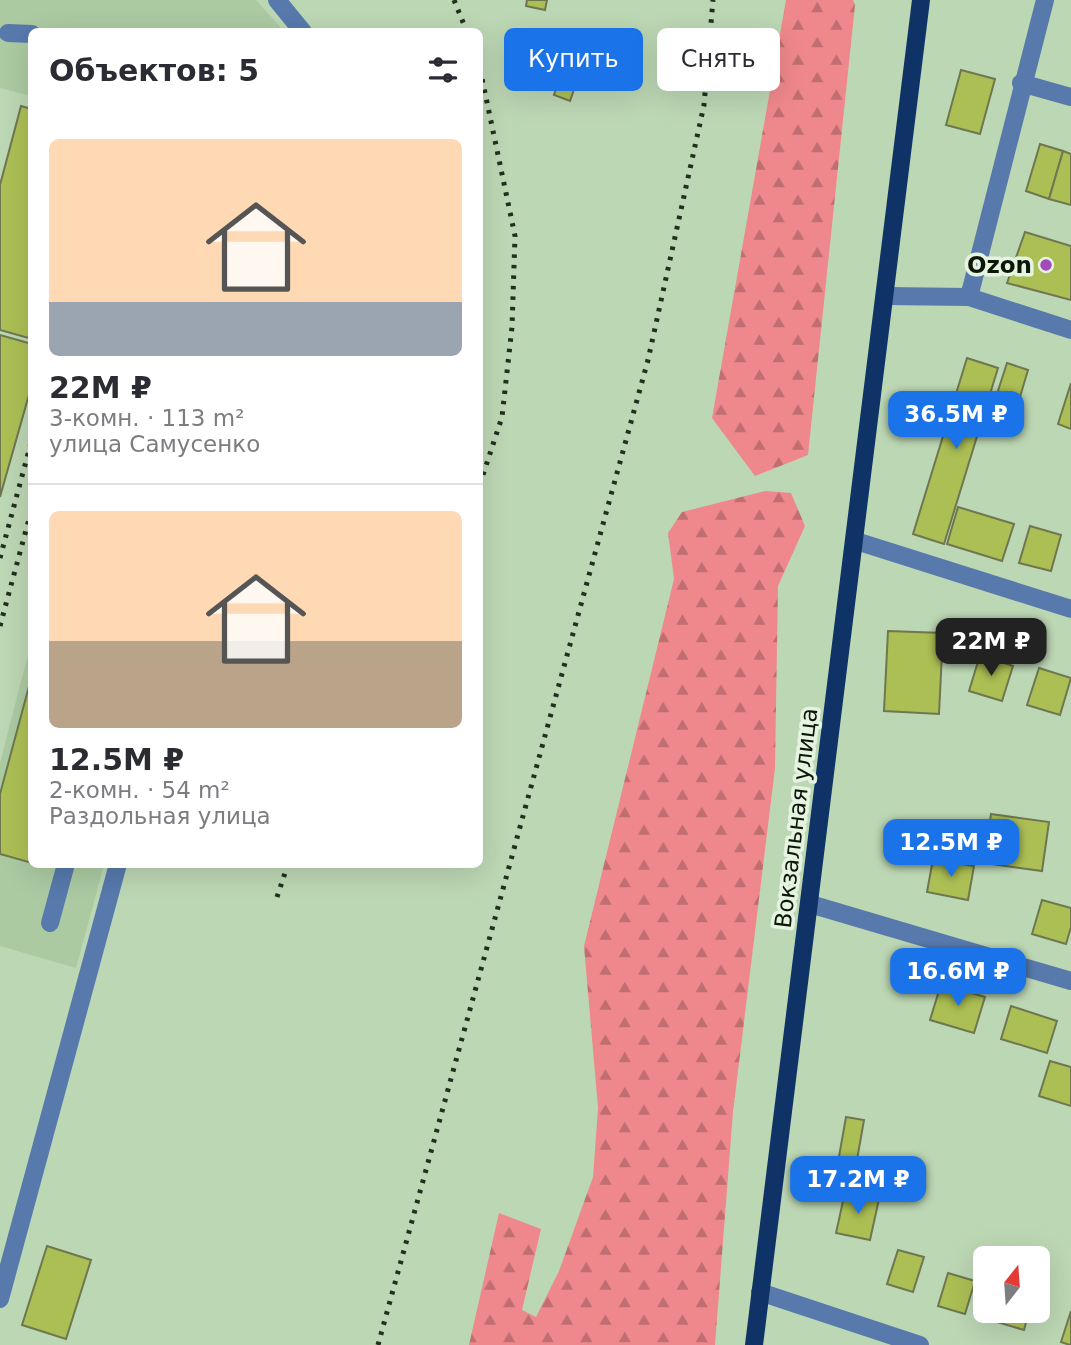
<!DOCTYPE html>
<html lang="ru">
<meta charset="utf-8">
<style>
:root{--surface:#fff;--page:#f2f2f3;--text:#2b2b33;--muted:#7c7c81;--line:#e1e1e2;--accent:#1a73e8}
body{margin:0;font-family:"DejaVu Sans",sans-serif;background:var(--page);color:var(--text);height:100vh;display:flex;flex-direction:column;font-size:26px;white-space:nowrap}
*{box-sizing:border-box;margin:0}
p{font-size:23px;color:var(--muted)}
.icon{flex:none;width:38px;height:38px;fill:none;stroke:currentColor;stroke-width:2;stroke-linecap:round;stroke-linejoin:round}
.map{position:relative;flex:1;overflow:hidden}
.details{position:absolute;left:28px;top:28px;width:455px;height:840px;display:flex;flex-direction:column;background:var(--surface);border-radius:10px;box-shadow:0 7px 28px #0002}
.details>*{flex:none}
.guide{position:absolute;left:504px;top:28px;width:462px;height:63px;display:flex;gap:14px}
.needle{width:46px;rotate:17deg}
.fabs{position:absolute;left:973px;top:1246px;display:grid;gap:14px}
.fabs a{display:grid;place-items:center;width:77px;height:77px;border-radius:10px;background:var(--surface);box-shadow:0 7px 28px #0002;font-size:35px}
.price{position:absolute;translate:-50% -60px;padding:0 16px;border-radius:14px;background:var(--accent);color:#fff;font-size:23px;line-height:46px;filter:drop-shadow(0 2px 4px #0008)}
.price::after{content:'';position:absolute;left:50%;top:42px;width:21px;height:16px;margin-left:-10px;background:inherit;clip-path:polygon(0 0,100% 0,50% 100%)}
.price.selected{background:#222;color:#fff}
ul{padding:0;list-style:none}
li{display:grid;align-content:center;gap:14px;height:371px;padding:0 21px}
li+li{border-top:2px solid var(--line)}
li span{display:grid;place-items:center;height:217px;border-radius:10px;color:#555}
li>.icon{margin-inline-start:auto}
span .icon{width:126px;height:126px;fill:#fffc;stroke-width:1}
li b{font-size:30px}
h2{display:flex;justify-content:space-between;align-items:center;height:84px;padding:0 21px;font-size:30px}
.pill{padding:0 24px;border-radius:10px;background:var(--surface);box-shadow:0 7px 28px #0002;font-size:24px;line-height:63px}
.pill.selected{background:var(--accent);color:#fff}
.map>svg:first-child{display:block}
.built{fill:#abcaa2}
.forest{fill:url(#forest-firs)}
.building{fill:#acbf54;stroke:#6f7751;stroke-width:2}
.lines{fill:none;stroke-linecap:round;stroke-linejoin:round}
.minor{stroke:#5779ac;stroke-width:18}
.major{stroke:#0f3367;stroke-width:18}
.rail{stroke:#222f1f;stroke-width:5;stroke-dasharray:3.5 7;stroke-linecap:butt}
.poi-dot{fill:#a04bb9;stroke:#e5f3e1;stroke-width:2.5}
.labels{text-anchor:middle;stroke-width:7;stroke-linejoin:round;paint-order:stroke}
.poi-label{font-size:23px;font-weight:bold;fill:#0c1609;stroke:#e5f3e1;text-anchor:end}
.street-label{font-size:23px;fill:#0c1609;stroke:#e5f3e1}
</style>
<div class="map">
<svg width="1071" height="1345" viewBox="0 0 1071 1345">
<defs>
<pattern id="forest-firs" width="22" height="20" patternUnits="userSpaceOnUse" patternTransform="scale(1.75)"><rect width="22" height="20" fill="#ef888c"/><path d="M5 1l3.5 6h-7zM16 11l3.5 6h-7z" fill="#c06e71"/></pattern>
</defs>
<rect width="100%" height="100%" fill="#bcd7b4"/>
<g class="built">
<path d="M0,0h256l28,31 -252,1 -1,64 -31,-8z"/>
<path d="M31,643l1,221 72,1 -28,103 -76,-22v-183z"/>
</g>
<g class="forest">
<path d="M786,0h67l2,5 -47,450 -53,21 -43,-58z"/>
<path d="M765,491l26,2 14,33 -27,60 -3,182 -42,344 -18,233h-246l30,-132 42,16 -19,81 14,7 23,-46 34,-94 5,-69 -14,-162 90,-367 -6,-46 14,-21z"/>
</g>
<g class="building">
<path d="M527,0h20l-2,10 -19,-4z"/>
<path d="M961,70l34,9 -15,55 -34,-9z"/>
<path d="M560,76l17,5 -7,20 -16,-6z"/>
<path d="M21,106l11,3v230l-32,-9v-145z"/>
<path d="M1040,144l23,7 -14,48 -23,-8z"/>
<path d="M1063,151l8,3v51l-22,-6z"/>
<path d="M1025,232l46,14v54l-64,-17z"/>
<path d="M0,335l32,9v40l-32,113z"/>
<path d="M967,358l31,10 -54,176 -31,-10z"/>
<path d="M1007,363l21,7 -11,37 -22,-7z"/>
<path d="M1071,383v46l-13,-5z"/>
<path d="M958,507l56,17 -12,37 -55,-17z"/>
<path d="M1030,526l31,9 -10,36 -32,-8z"/>
<path d="M888,631l55,2 -4,81 -55,-3z"/>
<path d="M980,655l33,11 -11,35 -33,-10z"/>
<path d="M1039,668l32,10 -11,37 -33,-10z"/>
<path d="M32,675v188l-32,-9v-60z"/>
<path d="M991,814l58,8 -7,49 -58,-8z"/>
<path d="M933,859l41,7 -6,34 -41,-8z"/>
<path d="M1042,900l29,8v19l-5,17 -34,-10z"/>
<path d="M941,984l44,13 -11,36 -44,-13z"/>
<path d="M1011,1006l46,15 -10,32 -46,-14z"/>
<path d="M1050,1061l21,6v39l-32,-10z"/>
<path d="M846,1117l18,3 -9,51 -18,-3z"/>
<path d="M845,1192l34,7 -9,41 -34,-7z"/>
<path d="M47,1246l44,14 -25,79 -44,-14z"/>
<path d="M898,1250l26,7 -11,35 -26,-8z"/>
<path d="M948,1273l27,8 -10,33 -27,-8z"/>
<path d="M989,1311h40l-5,19 -37,-11z"/>
<path d="M1071,1311v34h-1l-9,-3z"/>
</g>
<g class="lines">
<g class="minor">
<path d="M277,0l26,32"/>
<path d="M8,33l24,1"/>
<path d="M1021,83l50,14"/>
<path d="M885,296l84,1 76,-297"/>
<path d="M969,297l102,33"/>
<path d="M856,541l215,68"/>
<path d="M810,904l261,77"/>
<path d="M50,923l16,-59"/>
<path d="M760,1292l160,53"/>
<path d="M0,1299l118,-435"/>
</g>
<path class="major" d="M754,1345l167,-1345"/>
<g class="rail">
<path d="M454,0l13,32"/>
<path d="M480,69l35,167 -3,91 -10,90 -22,67"/>
<path d="M0,558l32,-119"/>
<path d="M0,626l32,-118"/>
<path d="M277,897l11,-33"/>
<path d="M378,1345l270,-985 56,-255 9,-105"/>
</g>
</g>
<circle class="poi-dot" cx="1046" cy="265" r="7"/>
<g class="labels">
<g class="poi-label">
<text x="1032" y="273">Ozon</text>
</g>
<g class="street-label">
<text transform="translate(796 818) rotate(-83)" y="8">Вокзальная улица</text>
</g>
</g>
</svg>
<div class="fabs">
<a><svg class="needle" viewBox="-14 -14 28 28"><path d="M0-13l5 13h-10z" fill="#e53935"/><path d="M0 13l5-13h-10z" fill="#7c7c81"/></svg></a>
</div>
<b class="price" style="left:956px;top:451px">36.5M ₽</b>
<b class="price selected" style="left:991px;top:678px">22M ₽</b>
<b class="price" style="left:951px;top:879px">12.5M ₽</b>
<b class="price" style="left:958px;top:1008px">16.6M ₽</b>
<b class="price" style="left:858px;top:1216px">17.2M ₽</b>
<div class="guide">
<a class="pill selected">Купить</a>
<a class="pill">Снять</a>
</div>
<section class="details">
<h2>Объектов: 5<svg class="icon" aria-label="filters" viewBox="0 0 24 24"><path d="M4 7h16M4 17h16"/><circle cx="9" cy="7" r="2"/><circle cx="15" cy="17" r="2"/></svg></h2>
<ul>
<li><span style="background:linear-gradient(#ffd9b3 75%,#9aa5b1 0)"><svg class="icon" aria-label="home" viewBox="0 0 24 24"><path d="M3 11l9-7 9 7M6 9v11h12V9"/></svg></span><div><b>22M ₽</b><p>3-комн. · 113 m²</p><p>улица Самусенко</p></div></li>
<li><span style="background:linear-gradient(#ffd9b3 60%,#b9a48a 0)"><svg class="icon" aria-label="home" viewBox="0 0 24 24"><path d="M3 11l9-7 9 7M6 9v11h12V9"/></svg></span><div><b>12.5M ₽</b><p>2-комн. · 54 m²</p><p>Раздольная улица</p></div></li>
</ul>
</section>
</div>
